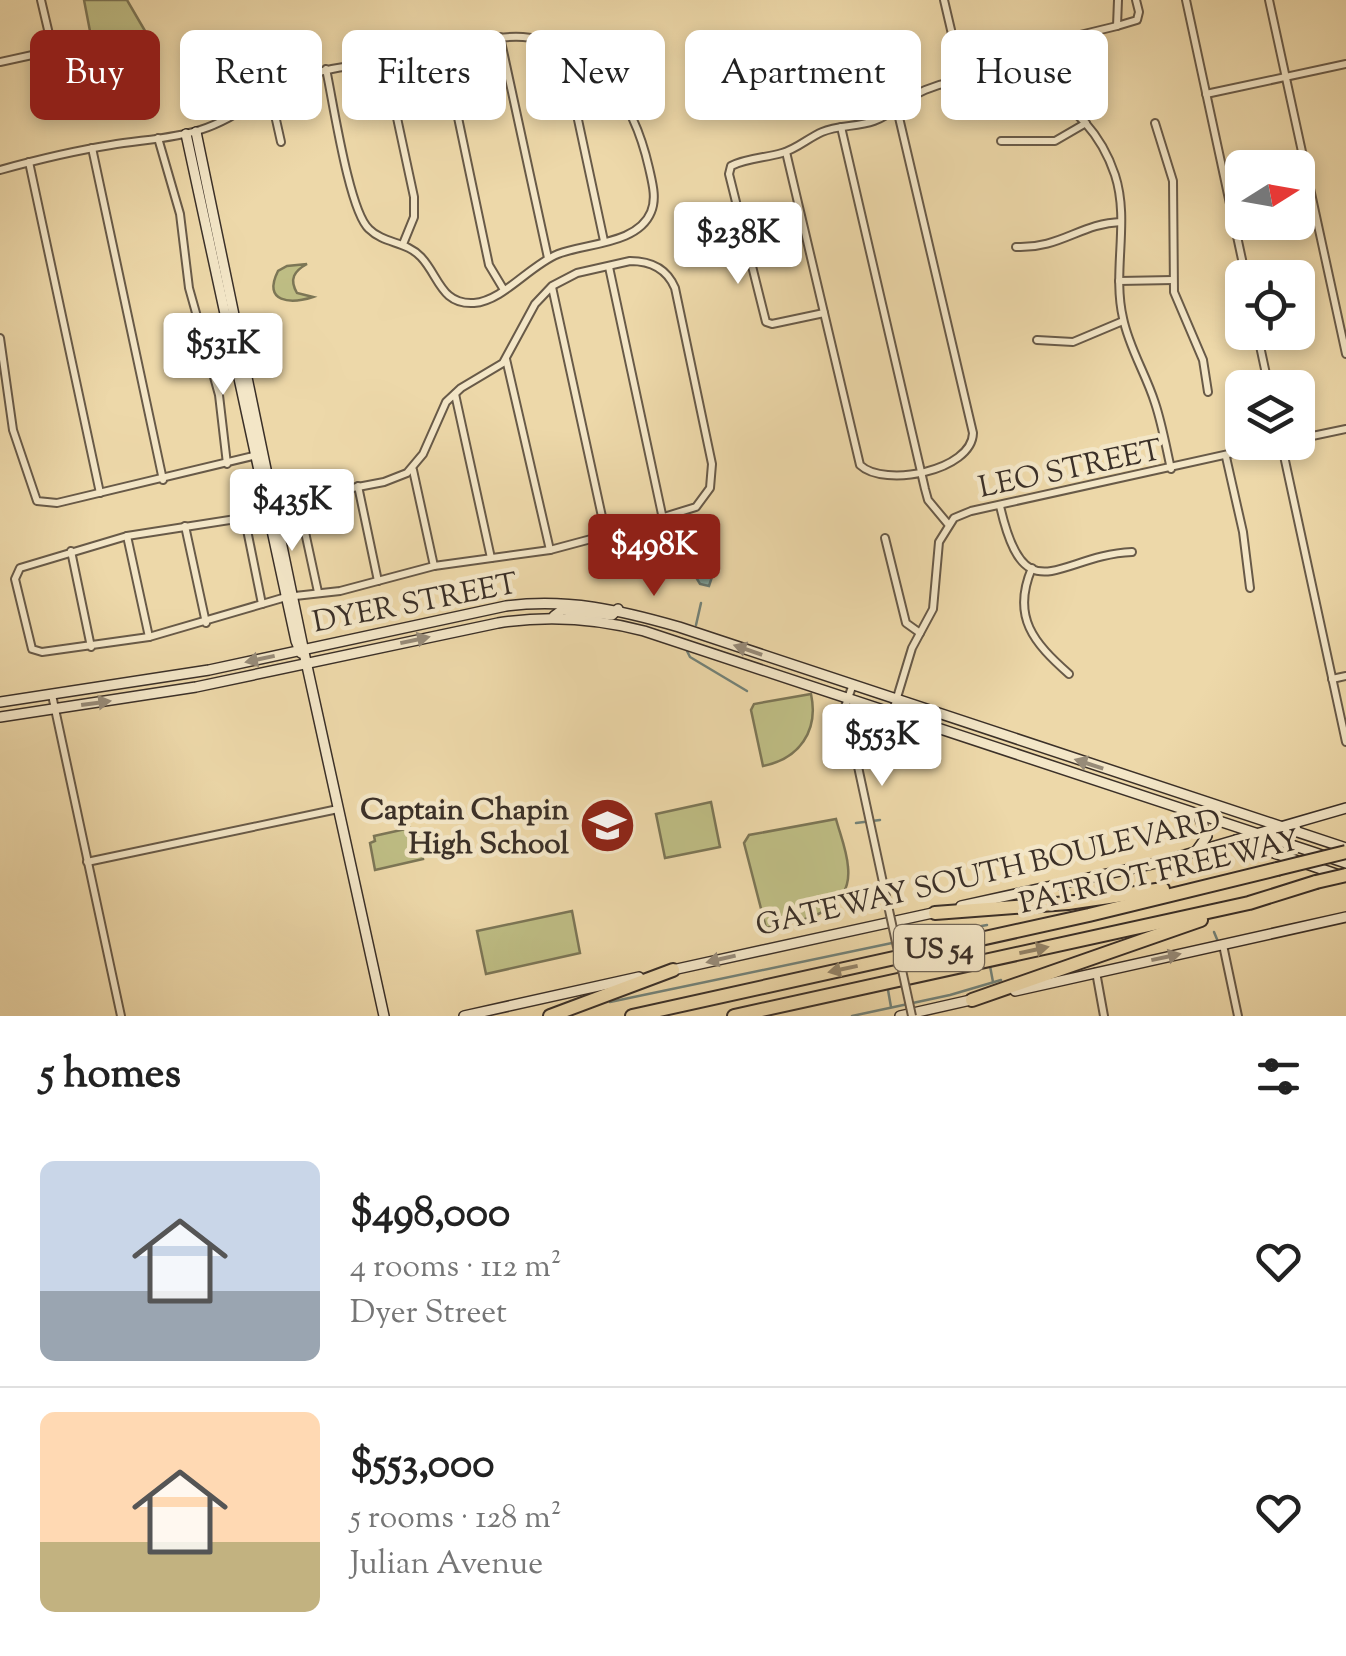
<!DOCTYPE html>
<meta charset="utf-8">
<style>
:root{--surface:#fff;--page:#f6f6f6;--text:#222;--muted:#767676;--line:#e0e0e0;--accent:#8f2418}
body{margin:0;font-family:"Sorts Mill Goudy",serif;background:var(--page);color:var(--text);height:100vh;display:flex;flex-direction:column;font-size:38px;white-space:nowrap}
*{box-sizing:border-box;margin:0}
p{font-size:32px;color:var(--muted)}
.icon{flex:none;width:55px;height:55px;fill:none;stroke:currentColor;stroke-width:2;stroke-linecap:round;stroke-linejoin:round}
.map{position:relative;height:1016px;overflow:hidden}
.drawer{display:flex;flex-direction:column;background:var(--surface);flex:1}
.drawer>*{flex:none}
.top-card{position:absolute;left:30px;top:30px;width:1288px;height:90px;display:flex;gap:20px}
.needle{width:65px;rotate:79deg}
.tools{position:absolute;left:1225px;top:150px;display:grid;gap:20px}
.tools a{display:grid;place-items:center;width:90px;height:90px;border-radius:15px;background:var(--surface);box-shadow:0 5px 15px #0003;font-size:50px}
.price{position:absolute;translate:-50% -85px;padding:0 22px;border-radius:10px;background:#fff;color:#222;font-size:32px;line-height:65px;filter:drop-shadow(0 2px 5px #0008)}
.price::after{content:'';position:absolute;left:50%;top:60px;width:30px;height:22px;margin-left:-15px;background:inherit;clip-path:polygon(0 0,100% 0,50% 100%)}
.price.current{background:var(--accent);color:#fff}
ul{padding:0;list-style:none}
li{display:flex;align-items:center;gap:30px;height:250px;padding:0 40px}
li+li{border-top:2px solid var(--line)}
li span{display:grid;place-items:center;flex:none;width:280px;height:200px;border-radius:15px;color:#555}
li>.icon{margin-inline-start:auto}
span .icon{width:120px;height:120px;fill:#fffc;stroke-width:1}
li b{font-size:42px}
h2{display:flex;justify-content:space-between;align-items:center;height:120px;padding:0 40px;font-size:42px}
.pill{padding:0 35px;border-radius:15px;background:var(--surface);box-shadow:0 5px 15px #0003;font-size:35px;line-height:90px}
.pill.current{background:var(--accent);color:#fff}
.map>svg:first-child{display:block}
.green{fill:#bebd84;stroke:#7c7656;stroke-width:2.5}
.water{fill:#99b9ad;stroke:#738278;stroke-width:2.5}
.lines{fill:none;stroke-linecap:round;stroke-linejoin:round}
.stream{stroke:#738278;stroke-width:2.5}
.street-casing{stroke:#685a48;stroke-width:10}
.secondary-casing{stroke:#3b3028;stroke-width:12}
.highway-casing{stroke:#3b3028;stroke-width:16}
.street{stroke:#f3e6c7;stroke-width:6}
.secondary{stroke:#f3e6c7;stroke-width:9}
.highway{stroke:#edd8a9;stroke-width:12}
.street-bridge-casing{stroke:#685a48;stroke-width:10;stroke-linecap:butt}
.highway-bridge-casing{stroke:#3b3028;stroke-width:16;stroke-linecap:butt}
.street-bridge{stroke:#f3e6c7;stroke-width:6}
.highway-bridge{stroke:#edd8a9;stroke-width:12}
.oneway{fill:#978b78}
.oneway2{fill:#948468}
.labels{text-anchor:middle;stroke-width:9;stroke-linejoin:round;paint-order:stroke}
.shield{fill:#f3e6c7;stroke:#726758;stroke-width:2.5}
.shield-label{font-size:28px;font-weight:bold;fill:#3b3028}
.street-label{font-size:30px;fill:#3b3028;stroke:#f3e6c7}
.poi-label{font-size:30px;font-weight:bold;fill:#3b3028;stroke:#f3e6c7;text-anchor:end}
</style>
<div class="map">
<svg width="1346" height="1016" viewBox="0 0 1346 1016">
<rect width="100%" height="100%" fill="#edd8a9"/>
<filter id="stains"><feTurbulence type="fractalNoise" baseFrequency=".002" numOctaves="4"/><feColorMatrix values="0 0 0 0 .2 0 0 0 0 .09 0 0 0 0 .02 0 0 0 .5 -.17"/></filter>
<radialGradient id="worn" r=".72"><stop offset=".6" stop-color="#630" stop-opacity="0"/><stop offset="1" stop-color="#630" stop-opacity=".3"/></radialGradient>
<g class="green">
<path d="M84,0h43l28,48 -17,54 -33,7z"/>
<path d="M307,264c-13,7 -18,15 -10,29l16,4c-22,7 -51,6 -35,-26l9,-5z"/>
<path d="M811,694c8,37 -12,65 -48,72l-12,-56 3,-6z"/>
<path d="M711,802l9,45 -55,11 -9,-44z"/>
<path d="M836,819c4,15 11,32 12,48 5,47 -48,54 -82,61l-22,-85 5,-8z"/>
<path d="M410,828l1,6 7,-2 5,27 -48,11 -5,-27 5,-2 -1,-5z"/>
<path d="M572,911l8,42 -94,21 -9,-43z"/>
</g>
<path class="water" d="M685,540h5l22,37 -3,9 -9,-2 -23,-38v-4z"/>
<g class="lines">
<g class="stream">
<path d="M677,537l1,5"/>
<path d="M696,625l5,-22"/>
<path d="M687,651l3,6 57,34"/>
<path d="M856,823l24,-3"/>
<path d="M1214,932l5,12"/>
<path d="M900,941l87,-16"/>
<path d="M990,966l3,16"/>
<path d="M888,990l3,17"/>
<path d="M610,1002l282,-59"/>
<path d="M852,1016l98,-21 51,-15"/>
</g>
<defs>
<g id="street">
<path d="M41,0l12,51"/>
<path d="M944,0l19,81"/>
<path d="M1118,0l-1,26 20,-6 2,-8 -3,-12"/>
<path d="M1186,0l60,278"/>
<path d="M1269,0l77,354"/>
<path d="M500,37l48,221"/>
<path d="M567,49l-2,10 39,182"/>
<path d="M444,51l45,214 15,25"/>
<path d="M0,62l87,-19"/>
<path d="M385,62l29,135v20l-11,27"/>
<path d="M1025,83l9,-27 13,-13 70,-17"/>
<path d="M270,93l11,49"/>
<path d="M1206,94l140,-30"/>
<path d="M1155,123l18,58 1,111 29,68 5,32"/>
<path d="M841,127l84,362 3,11 20,24"/>
<path d="M158,138l22,76 9,74 30,107 8,69"/>
<path d="M1001,141h54l31,-18"/>
<path d="M92,148l71,332"/>
<path d="M786,152l74,313c24,23 112,6 113,-32l-76,-324"/>
<path d="M29,162l71,331"/>
<path d="M0,170c36,-10 73,-19 111,-25 29,-5 61,-6 89,-15 35,-11 61,-35 93,-49 38,-17 79,-16 119,-24 37,-7 72,-22 111,-20 74,5 111,65 126,131 3,14 8,30 2,44 -13,32 -64,31 -93,42 -28,11 -55,47 -84,49 -33,2 -35,-27 -53,-46 -15,-16 -37,-13 -52,-28 -20,-18 -36,-128 -43,-160"/>
<path d="M1016,247c44,2 65,-24 105,-25"/>
<path d="M630,261c21,0 37,8 45,27l37,176 -2,24 -14,19 -90,28 -56,15 -116,16 -94,25 -54,6 -137,40 -107,15 -10,-3 -17,-70 5,-11 107,-32 173,-27 42,-19 42,-8 23,-9 16,-19 23,-52 15,-14 42,-25 32,-59 17,-18 25,-13z"/>
<path d="M609,267l54,252"/>
<path d="M1119,281l54,-1"/>
<path d="M552,287l54,248"/>
<path d="M824,313l-52,11 -6,-2 -37,-148 2,-8c15,-8 34,-8 51,-13 15,-4 26,-15 40,-21 16,-7 35,-5 52,-11 20,-7 32,-23 51,-31 79,-32 163,3 190,85 15,46 -3,96 8,143 6,30 23,56 32,85 7,21 11,44 16,66"/>
<path d="M1257,332l12,56"/>
<path d="M0,338l13,92 24,71 20,2 200,-48"/>
<path d="M1037,340l36,2 50,-21"/>
<path d="M506,359l44,191"/>
<path d="M455,394l36,164"/>
<path d="M1298,439l48,-10"/>
<path d="M1281,442l65,300"/>
<path d="M1226,457l17,75 7,56"/>
<path d="M413,470l21,96"/>
<path d="M358,486l20,95"/>
<path d="M1000,506c25,110 59,49 132,46"/>
<path d="M300,509l18,83"/>
<path d="M245,520l17,84"/>
<path d="M185,526l21,97"/>
<path d="M127,536l22,101"/>
<path d="M885,538l21,85 14,10"/>
<path d="M71,551l20,96"/>
<path d="M1032,568c-21,49 2,75 37,106"/>
<path d="M1332,679l14,-3"/>
<path d="M853,684l-21,60 18,10 7,8 30,139"/>
<path d="M52,695l69,321"/>
<path d="M892,714l20,-66 21,-39 6,-67 15,-24 17,-7 312,-69"/>
<path d="M87,862l251,-53"/>
<path d="M1223,945l15,71"/>
<path d="M1096,972l8,44"/>
</g>
<g id="secondary">
<path d="M196,132l109,525 79,359"/>
<path d="M186,134l110,507 5,12"/>
<path d="M554,616l8,-6 50,5 6,-6"/>
<path d="M0,702l209,-32 297,-64c61,-8 114,4 173,21l667,221"/>
<path d="M0,717l196,-30 302,-64c50,-8 97,-5 146,8l702,232"/>
<path d="M1236,840l103,35"/>
<path d="M1197,850l10,-14 -8,-19"/>
<path d="M961,906l196,-43 189,-55"/>
<path d="M668,971l269,-59"/>
<path d="M1015,991l331,-74"/>
<path d="M464,1016l175,-39"/>
<path d="M900,1016l75,-17"/>
</g>
<g id="highway">
<path d="M935,913l133,-10 95,-14"/>
<path d="M972,1000l229,-80"/>
<path d="M550,1016l123,-46"/>
<path d="M632,1016l457,-101 188,-46"/>
<path d="M734,1016l515,-113 67,-21"/>
</g>
</defs>
<use href="#street" class="street-casing"/>
<use href="#secondary" class="secondary-casing"/>
<use href="#highway" class="highway-casing"/>
<use href="#street" class="street"/>
<use href="#secondary" class="secondary"/>
<use href="#highway" class="highway"/>
<defs>
<path id="street-bridge" d="M887,901l25,115"/>
<g id="highway-bridge">
<path d="M1277,869l69,-17"/>
<path d="M1316,882l30,-7"/>
</g>
</defs>
<use href="#street-bridge" class="street-bridge-casing"/>
<use href="#highway-bridge" class="highway-bridge-casing"/>
<use href="#street-bridge" class="street-bridge"/>
<use href="#highway-bridge" class="highway-bridge"/>
</g>
<defs><path id="oneway-solid" d="M-6-.8H1V-3.2L6.5 0L1 3.2V.8H-6Z" transform="scale(2.5)"/></defs>
<g class="oneway">
<use href="#oneway-solid" transform="translate(415 640) rotate(-12)"/>
<use href="#oneway-solid" transform="translate(748 650) rotate(-161)"/>
<use href="#oneway-solid" transform="translate(260 659) rotate(168)"/>
<use href="#oneway-solid" transform="translate(96 703) rotate(-8)"/>
<use href="#oneway-solid" transform="translate(1089 764) rotate(-162)"/>
<use href="#oneway-solid" transform="translate(1166 957) rotate(-12)"/>
<use href="#oneway-solid" transform="translate(721 959) rotate(167)"/>
</g>
<g class="oneway2">
<use href="#oneway-solid" transform="translate(1034 950) rotate(-12)"/>
<use href="#oneway-solid" transform="translate(843 969) rotate(168)"/>
</g>
<defs>
<symbol id="school-disc" viewBox="-11 -11 22 22"><circle r="9.5" fill="#8f2418" stroke="#f3e6c7"/><path d="M0-5L7-2L0 1L-7-2ZM-4 1L0 2.5L4 1V4Q0 6-4 4Z" fill="#fff"/></symbol>
</defs>
<g fill-rule="evenodd">
<use href="#school-disc" x="576" y="794" width="63" height="63"/>
</g>
<g class="labels">
<rect class="shield" x="894" y="925" width="90" height="46" rx="8"/>
<g class="shield-label">
<text x="939" y="958">US 54</text>
</g>
<g class="street-label">
<text transform="translate(1070 468) rotate(-12)" y="10">LEO STREET</text>
<text transform="translate(415 602) rotate(-11)" y="10">DYER STREET</text>
<text transform="translate(1159 871) rotate(-13)" y="10">PATRIOT FREEWAY</text>
<text transform="translate(988 872) rotate(-13)" y="10">GATEWAY SOUTH BOULEVARD</text>
</g>
<g class="poi-label">
<text x="569" y="819">Captain Chapin<tspan x="569" dy="34">High School</tspan></text>
</g>
</g>
<rect width="100%" height="100%" filter="url(#stains)"/>
<rect width="100%" height="100%" fill="url(#worn)"/>
</svg>
<div class="tools">
<a><svg class="needle" viewBox="-14 -14 28 28"><path d="M0-13l5 13h-10z" fill="#e53935"/><path d="M0 13l5-13h-10z" fill="#767676"/></svg></a>
<a><svg class="icon" aria-label="locate" viewBox="0 0 24 24"><circle cx="12" cy="12" r="6"/><path d="M12 2v4M12 18v4M2 12h4M18 12h4"/></svg></a>
<a><svg class="icon" aria-label="layers" viewBox="0 0 24 24"><path d="M12 4l9 5-9 5-9-5zM3 14l9 5 9-5"/></svg></a>
</div>
<b class="price" style="left:738px;top:287px">$238K</b>
<b class="price" style="left:223px;top:398px">$531K</b>
<b class="price" style="left:292px;top:554px">$435K</b>
<b class="price current" style="left:654px;top:599px">$498K</b>
<b class="price" style="left:882px;top:789px">$553K</b>
<div class="top-card">
<a class="pill current">Buy</a>
<a class="pill">Rent</a>
<a class="pill">Filters</a>
<a class="pill">New</a>
<a class="pill">Apartment</a>
<a class="pill">House</a>
</div>
</div>
<section class="drawer">
<h2>5 homes<svg class="icon" aria-label="filters" viewBox="0 0 24 24"><path d="M4 7h16M4 17h16"/><circle cx="9" cy="7" r="2"/><circle cx="15" cy="17" r="2"/></svg></h2>
<ul>
<li><span style="background:linear-gradient(#c9d6e8 65%,#9aa5b1 0)"><svg class="icon" aria-label="home" viewBox="0 0 24 24"><path d="M3 11l9-7 9 7M6 9v11h12V9"/></svg></span><div><b>$498,000</b><p>4 rooms · 112 m²</p><p>Dyer Street</p></div><svg class="icon" aria-label="heart" viewBox="0 0 24 24"><path d="M12 20l-8-8c-3-5 5-10 8-4 3-6 11-1 8 4z"/></svg></li>
<li><span style="background:linear-gradient(#ffd9b3 65%,#c2b280 0)"><svg class="icon" aria-label="home" viewBox="0 0 24 24"><path d="M3 11l9-7 9 7M6 9v11h12V9"/></svg></span><div><b>$553,000</b><p>5 rooms · 128 m²</p><p>Julian Avenue</p></div><svg class="icon" aria-label="heart" viewBox="0 0 24 24"><path d="M12 20l-8-8c-3-5 5-10 8-4 3-6 11-1 8 4z"/></svg></li>
</ul>
</section>
